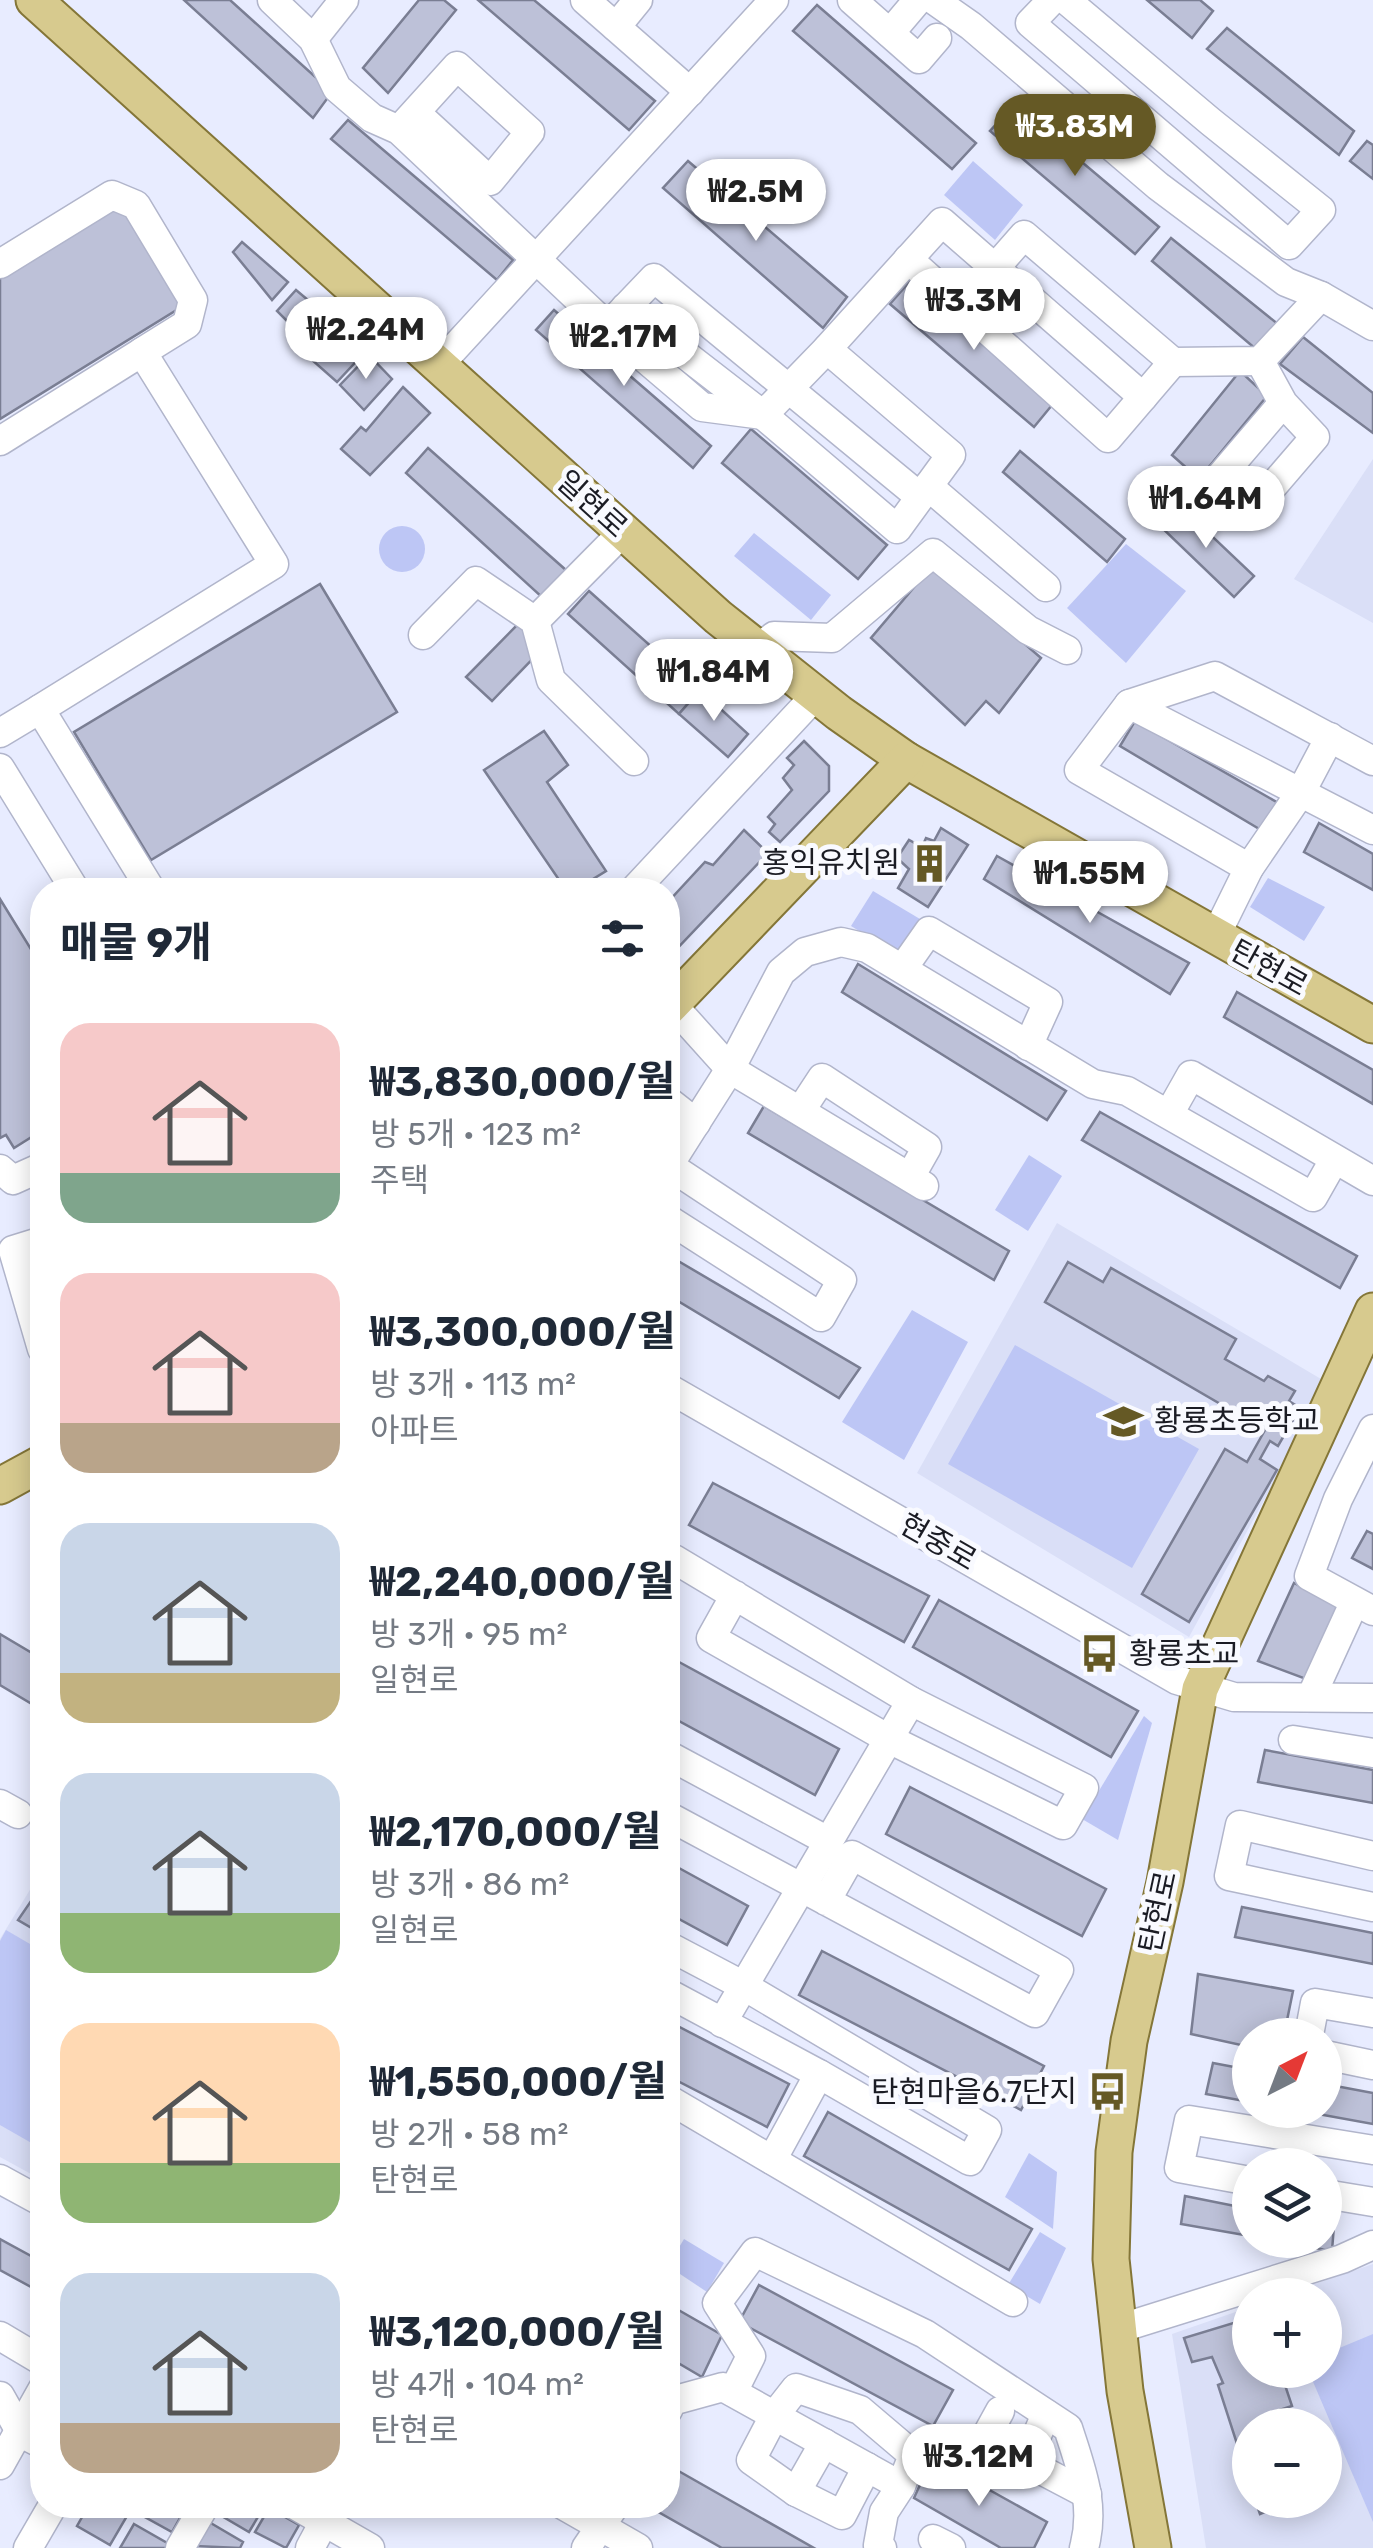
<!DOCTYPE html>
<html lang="ko">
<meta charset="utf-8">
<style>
:root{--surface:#fff;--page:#f2f2f3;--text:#1f2937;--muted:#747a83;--accent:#655925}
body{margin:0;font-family:Rubik,"Noto Sans KR",sans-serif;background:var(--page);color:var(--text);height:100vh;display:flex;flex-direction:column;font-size:38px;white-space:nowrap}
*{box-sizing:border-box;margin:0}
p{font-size:32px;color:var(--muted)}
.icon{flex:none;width:55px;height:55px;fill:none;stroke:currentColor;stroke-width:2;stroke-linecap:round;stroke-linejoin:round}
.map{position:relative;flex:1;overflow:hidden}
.panel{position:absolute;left:30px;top:878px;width:650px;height:1640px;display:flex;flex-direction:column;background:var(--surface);border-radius:40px;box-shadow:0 5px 25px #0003}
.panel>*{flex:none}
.needle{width:65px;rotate:42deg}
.tools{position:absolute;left:1232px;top:2018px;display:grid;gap:20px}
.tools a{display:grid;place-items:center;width:110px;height:110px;border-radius:50%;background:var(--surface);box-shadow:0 5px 25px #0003;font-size:50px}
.price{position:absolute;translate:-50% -85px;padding:0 22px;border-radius:35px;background:#fff;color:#222;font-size:32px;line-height:65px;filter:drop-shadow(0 2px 5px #0008)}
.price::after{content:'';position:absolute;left:50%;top:60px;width:30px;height:22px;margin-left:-15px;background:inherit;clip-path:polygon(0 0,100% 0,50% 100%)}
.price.on{background:var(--accent);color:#fff}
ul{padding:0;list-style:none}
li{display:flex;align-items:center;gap:30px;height:250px;padding:0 30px}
li span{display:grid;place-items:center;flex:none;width:280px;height:200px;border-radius:30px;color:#555}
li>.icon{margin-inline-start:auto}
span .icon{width:120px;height:120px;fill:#fffc;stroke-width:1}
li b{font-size:42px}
h2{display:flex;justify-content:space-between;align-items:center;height:120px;padding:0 30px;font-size:42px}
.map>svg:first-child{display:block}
.built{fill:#dadff7;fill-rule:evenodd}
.green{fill:#bdc6f5}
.building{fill:#bdc1d8;stroke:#7a7e93;stroke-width:2.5}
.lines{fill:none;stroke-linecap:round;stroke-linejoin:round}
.minor-casing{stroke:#b1b5cb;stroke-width:31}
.major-casing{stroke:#847638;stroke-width:39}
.minor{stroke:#fff;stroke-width:28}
.major{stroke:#d7ca8e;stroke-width:35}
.labels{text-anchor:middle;stroke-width:10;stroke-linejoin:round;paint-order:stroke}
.street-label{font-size:30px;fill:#1b1c24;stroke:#f9faff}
.poi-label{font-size:30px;fill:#1b1c24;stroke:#f9faff;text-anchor:end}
</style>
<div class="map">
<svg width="1373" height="2548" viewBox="0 0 1373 2548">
<rect width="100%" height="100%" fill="#e8ecff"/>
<g class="built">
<path d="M1373,459v164l-79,-44z"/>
<path d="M1057,1223l264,156 -37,85 -95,173 -272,-164z"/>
<path d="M42,1870v310l-42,-23v-218z"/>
<path d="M1373,2264v284h-167l-34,-214 78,-27v63h75v-75h-42zM1250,2425h75v75h-75z"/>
</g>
<g class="green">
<path d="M973,161l50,44 -28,35 -51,-45z"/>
<circle cx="402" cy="549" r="23"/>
<path d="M754,533l77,62 -20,25 -77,-64z"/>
<path d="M1126,544l60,47 -60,72 -59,-55z"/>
<path d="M1268,878l57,29 -21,34 -54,-34z"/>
<path d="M873,891l47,28 -23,35 -46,-28z"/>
<path d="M1029,1155l33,21 -34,55 -33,-21z"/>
<path d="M912,1310l56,32 -64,118 -62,-38z"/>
<path d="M1015,1345l184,104 -67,119 -184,-104z"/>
<path d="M1144,1716l8,7 -34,117 -36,-21z"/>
<path d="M6,1930l36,21v198l-42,-24v-184z"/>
<path d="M1029,2153l28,19 -4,57 -48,-32z"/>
<path d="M1040,2232l26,16 -26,56 -32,-19z"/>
<path d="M684,2239l40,24 -17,29 -39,-26z"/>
<path d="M1373,2334v188l-65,-152h17v-16z"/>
</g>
<g class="building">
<path d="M184,0h46l102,92 -19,26z"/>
<path d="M419,0h25l12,10 -68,83 -25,-25z"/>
<path d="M478,0h56l121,101 -26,29z"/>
<path d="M1147,0h53l13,11 -21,27z"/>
<path d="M817,5l159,138 -24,26 -159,-138z"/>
<path d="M1227,28l127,103 -15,24 -132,-106z"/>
<path d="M1014,105l145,122 -24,27 -145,-123z"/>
<path d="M348,120l165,140 -16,20 -166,-141z"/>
<path d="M1367,141l6,4v34l-23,-18z"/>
<path d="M688,161l159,136 -24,31 -160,-140z"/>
<path d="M119,202l64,104 -183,113v-143z"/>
<path d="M1171,238l108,87 -22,25 -105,-89z"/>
<path d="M242,242l46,40 -16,18 -39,-48z"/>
<path d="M912,279l145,120 -23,28 -144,-123z"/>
<path d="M296,290l37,31 -26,28 -8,-8 4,-4 -26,-26z"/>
<path d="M554,310l157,136 -18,22 -157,-138z"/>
<path d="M340,329l24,24 -27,29 -25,-22z"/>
<path d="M1303,337l70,56v40l-93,-69z"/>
<path d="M369,355l23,24 -28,31 -24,-25z"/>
<path d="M1240,371l27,25 -68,83 -27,-24z"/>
<path d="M403,387l27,26 -60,62 -29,-26 20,-22 5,4z"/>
<path d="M751,429l136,116 -29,34 -136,-116z"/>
<path d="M428,448l139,123 -23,28 -138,-126z"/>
<path d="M1020,451l105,88 -18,23 -104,-90z"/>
<path d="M1178,504l76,72 -20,21 -75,-72z"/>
<path d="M933,565l108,93 -42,55 -13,-12 -21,24 -94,-87z"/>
<path d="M320,584l77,128 -246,148 -77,-128z"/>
<path d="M589,591l111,99 -21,24 -111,-100z"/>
<path d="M520,622l25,24 -53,55 -26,-24z"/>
<path d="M700,690l48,44 -20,23 -49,-43z"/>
<path d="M1135,721l145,83 -14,29 -146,-87z"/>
<path d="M544,731l24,34 -21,17 59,89 -31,19h-9l-82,-120z"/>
<path d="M804,741l25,25v25l-49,51 -11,-10 6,-8 -7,-7 24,-27 -9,-12 11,-13 -7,-7z"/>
<path d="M1319,823l54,31v36l-69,-38z"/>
<path d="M941,828l27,17 -40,62 -30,-19 11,-19 -12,-11 12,-18 13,7 4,-9 8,3z"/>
<path d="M744,830l24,23 -100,105v-56l37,-40 8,3z"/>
<path d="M997,856l192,107 -19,31 -186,-115z"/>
<path d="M0,899l42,68v172l-4,-6 -24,15 -8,-13 -6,3z"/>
<path d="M858,964l208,127 -19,29 -205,-128z"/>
<path d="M1237,992l136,78v34l-149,-87z"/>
<path d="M764,1106l245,145 -15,29 -246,-147z"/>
<path d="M1100,1112l257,144 -17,32 -258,-148z"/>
<path d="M668,1255l192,113 -21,30 -171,-103z"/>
<path d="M1068,1262l35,20 8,-14 125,71 -11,20 39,22 4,-5 27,15 -6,10 11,7 -22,38 -8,-5 -10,18 17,11 -88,152 -47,-28 83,-145 22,13 18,-32 -220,-128z"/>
<path d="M713,1483l216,113 -25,46 -215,-117z"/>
<path d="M1367,1531l6,3v35l-21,-11z"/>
<path d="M1294,1583l49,25 -37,71 -48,-18z"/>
<path d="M939,1600l199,111 -27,46 -198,-110z"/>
<path d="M0,1634l42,25v51l-42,-25z"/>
<path d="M668,1656l171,93 -24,46 -147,-80z"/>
<path d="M1265,1750l108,20v33l-115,-21z"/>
<path d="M910,1787l196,102 -24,47 -196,-102z"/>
<path d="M668,1862l80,44 -21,39 -59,-32z"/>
<path d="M42,1885v49l-24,-14z"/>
<path d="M1242,1907l131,26v31l-138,-27z"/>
<path d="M822,1951l222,115 -23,44 -222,-115z"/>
<path d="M1198,1974l95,17 -9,44h-34v12l-59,-13z"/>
<path d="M668,2021l121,63 -22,43 -99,-51z"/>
<path d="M1213,2063l37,7v32l-44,-8z"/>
<path d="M1325,2084l48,9v31l-77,-14h29z"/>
<path d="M828,2112l204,117 -23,41 -205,-114z"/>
<path d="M1185,2196l65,13v27l-69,-12z"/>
<path d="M1325,2223l9,2 -2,26 -62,-11h55z"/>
<path d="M0,2239l42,23v31l-42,-23z"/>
<path d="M759,2285l194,105 -20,36 -194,-104z"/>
<path d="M668,2304l54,31 -20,42 -34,-20z"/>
<path d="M1240,2321l3,9h7v40h30l12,36 -22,7 3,12h-23v59l-32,-99 5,-2 -11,-26 -20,5 -8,-24z"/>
<path d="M932,2458l115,64 -13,26h-33l-87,-50z"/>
<path d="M668,2465l146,83h-92l-76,-43h22z"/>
<path d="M1255,2500h38l-33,14z"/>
<path d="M89,2505h18l20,11 -17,29 -33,-19z"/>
<path d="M138,2505h40l7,4 -13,23 -38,-21z"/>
<path d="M225,2505h40l-16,27 -29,-17z"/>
<path d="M269,2508l30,17 -13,23 -31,-16z"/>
<path d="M209,2522l34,20 -3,6 -45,-2z"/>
<path d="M134,2524l35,20 -3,4h-46z"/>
</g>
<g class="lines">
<defs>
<g id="minor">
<path d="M272,0l41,39 24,49 35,30 27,12 209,197 94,80 61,8 64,-66 115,-127 201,175"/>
<path d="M585,0l105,92"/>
<path d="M852,0l67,59 18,-21"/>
<path d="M934,0l37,26 187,160 128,96 35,14 52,30"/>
<path d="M1052,0l-22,23 259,222 32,-35 -110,-88 -145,-122"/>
<path d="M616,27l22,-27"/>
<path d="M890,33l28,-33"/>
<path d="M313,39l31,-39"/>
<path d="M399,130l58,-64 73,66 -40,49 -74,-68"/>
<path d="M908,259l200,179 65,-76"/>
<path d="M0,264l112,-69 24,10 57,95 -6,24 -45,28"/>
<path d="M995,268l29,-33 149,127 87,-1 61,-65"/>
<path d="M625,308l138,107 134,114 54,-74 -124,-106"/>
<path d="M612,322l42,-44 266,219"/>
<path d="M1260,361l23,42 32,34 -67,78 -35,-30 70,-82"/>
<path d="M438,366l336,-366"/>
<path d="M0,441l142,-89 132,212 -234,145"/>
<path d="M928,486l118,101"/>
<path d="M535,621l88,-89"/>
<path d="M423,635l53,-54 59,40 16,59 83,81"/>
<path d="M758,649l16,-13 58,2 101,-85 95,77 39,20"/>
<path d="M1129,704l244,126"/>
<path d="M0,733l40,-24 111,181"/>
<path d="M0,768l75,122"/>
<path d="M1249,868l-170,-98 50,-66 86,-28 158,85"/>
<path d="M634,890l182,-195"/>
<path d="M1215,937l34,-69 52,-76 29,-55"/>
<path d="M903,968l26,-37 119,71 -20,44"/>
<path d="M668,1000l62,69 194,117"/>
<path d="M668,1101l28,22"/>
<path d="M801,1110l21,-32 105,69 -17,30"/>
<path d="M1169,1114l22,-39 182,106"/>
<path d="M668,1165l174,115 -21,37 -153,-98"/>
<path d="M669,1165l61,-96 51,-97 24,-20 36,-10 26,6 226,136 34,7 186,106 21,-37"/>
<path d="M0,1169l13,11 29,-13"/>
<path d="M42,1241l-29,9 29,99"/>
<path d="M668,1388l509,292 57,17 139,1"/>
<path d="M1373,1429l-35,70 -29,77 64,35"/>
<path d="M674,1559l237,142 173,87 -21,37 -176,-87 -176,-100 24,-43"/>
<path d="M1311,1697l43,-94"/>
<path d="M1293,1740l80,13"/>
<path d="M668,1755l160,86"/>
<path d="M0,1804l18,10"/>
<path d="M668,1816l367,197 24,-43 -207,-115 -26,46"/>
<path d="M1373,1856l-133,-31 -11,51 144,31"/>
<path d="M668,1946l76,40 243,144 -17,31 -151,-87 -151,-81"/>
<path d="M722,2023l189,-322"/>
<path d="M1309,2035l6,-32 58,10"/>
<path d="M1325,2055l48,10"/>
<path d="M668,2099l345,203"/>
<path d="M772,2160l47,-86"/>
<path d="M0,2179l42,23"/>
<path d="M1250,2181l-71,-13 10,-48 184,30"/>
<path d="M1325,2194l48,8"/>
<path d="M1118,2329l224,-70 31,-14"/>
<path d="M0,2336l42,25"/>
<path d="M733,2392l18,-36 -34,-53 38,-51 170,82 143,94c13,41 28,77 16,120"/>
<path d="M0,2396l21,37 21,11"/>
<path d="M668,2410l4,-9 51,-14 178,99 -17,26 -6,33 4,3"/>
<path d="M1000,2411l-16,29 103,54"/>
<path d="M1026,2461l20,-47"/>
<path d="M0,2465l42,-75"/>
<path d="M867,2467l-25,48 -46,-23 -45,-32 23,-44 22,-28 64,22 53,45 -12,31"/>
<path d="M796,2492l28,-49"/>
<path d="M295,2505l75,43"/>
<path d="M563,2505l75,43"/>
<path d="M933,2539l18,9"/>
<path d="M28,2548l25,-43"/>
<path d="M180,2548l25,-43"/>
<path d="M310,2548l14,-26"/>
<path d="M586,2548l29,-43"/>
</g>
<g id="major">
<path d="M34,0l684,617 121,96 67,47 467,265"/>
<path d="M668,1008l238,-248"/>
<path d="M0,1486l42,-23"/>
<path d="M1153,2548l-28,-157 -14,-132 3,-107 15,-111 36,-159 35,-193 173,-378"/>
</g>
</defs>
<use href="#minor" class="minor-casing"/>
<use href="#major" class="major-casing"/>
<use href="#minor" class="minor"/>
<use href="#major" class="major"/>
</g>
<defs>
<symbol id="building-bare" viewBox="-9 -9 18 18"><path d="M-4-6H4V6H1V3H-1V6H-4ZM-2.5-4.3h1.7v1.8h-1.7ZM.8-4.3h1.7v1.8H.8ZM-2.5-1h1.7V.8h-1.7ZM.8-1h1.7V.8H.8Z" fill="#655925" stroke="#f9faff" stroke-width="2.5" paint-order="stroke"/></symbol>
<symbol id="school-bare" viewBox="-9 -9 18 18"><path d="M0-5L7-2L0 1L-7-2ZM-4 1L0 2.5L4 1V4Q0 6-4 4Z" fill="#655925" stroke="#f9faff" stroke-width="2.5" paint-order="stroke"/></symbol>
<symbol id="bus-bare" viewBox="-9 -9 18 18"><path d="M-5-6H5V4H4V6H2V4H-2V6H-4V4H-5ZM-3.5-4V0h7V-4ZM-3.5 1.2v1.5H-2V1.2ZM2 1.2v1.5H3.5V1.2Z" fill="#655925" stroke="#f9faff" stroke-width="2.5" paint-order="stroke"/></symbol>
</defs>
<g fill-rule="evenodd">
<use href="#building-bare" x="902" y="836" width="55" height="55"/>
<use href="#school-bare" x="1096" y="1394" width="55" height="55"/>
<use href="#bus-bare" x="1072" y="1626" width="55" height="55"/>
<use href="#bus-bare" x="1080" y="2064" width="55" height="55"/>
</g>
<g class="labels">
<g class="street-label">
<text transform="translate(592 504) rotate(42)" y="10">일현로</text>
<text transform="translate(1269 968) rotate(29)" y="10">탄현로</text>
<text transform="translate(938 1542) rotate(30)" y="10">현중로</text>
<text transform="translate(1158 1912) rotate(-78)" y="10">탄현로</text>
</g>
<g class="poi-label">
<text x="900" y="873">홍익유치원</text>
<text x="1154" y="1431" text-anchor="start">황룡초등학교</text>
<text x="1129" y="1664" text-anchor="start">황룡초교</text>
<text x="1077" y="2102">탄현마을6.7단지</text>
</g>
</g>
</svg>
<div class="tools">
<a><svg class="needle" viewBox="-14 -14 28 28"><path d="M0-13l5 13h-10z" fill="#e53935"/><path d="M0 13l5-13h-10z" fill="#747a83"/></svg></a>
<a><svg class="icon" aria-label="layers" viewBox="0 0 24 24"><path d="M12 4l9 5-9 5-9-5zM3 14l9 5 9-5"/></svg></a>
<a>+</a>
<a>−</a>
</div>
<b class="price on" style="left:1075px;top:179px">₩3.83M</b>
<b class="price" style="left:756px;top:244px">₩2.5M</b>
<b class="price" style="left:974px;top:353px">₩3.3M</b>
<b class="price" style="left:366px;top:382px">₩2.24M</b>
<b class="price" style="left:624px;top:389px">₩2.17M</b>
<b class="price" style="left:1206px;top:551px">₩1.64M</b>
<b class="price" style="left:714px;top:724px">₩1.84M</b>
<b class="price" style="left:1090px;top:926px">₩1.55M</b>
<b class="price" style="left:979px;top:2509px">₩3.12M</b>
<section class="panel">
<h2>매물 9개<svg class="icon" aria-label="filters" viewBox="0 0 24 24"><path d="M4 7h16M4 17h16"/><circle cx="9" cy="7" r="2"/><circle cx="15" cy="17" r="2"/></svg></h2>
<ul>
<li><span style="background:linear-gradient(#f6c9c9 75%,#7fa58c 0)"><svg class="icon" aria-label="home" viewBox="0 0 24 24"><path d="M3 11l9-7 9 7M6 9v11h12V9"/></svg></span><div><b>₩3,830,000/월</b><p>방 5개 · 123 m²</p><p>주택</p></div></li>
<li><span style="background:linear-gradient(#f6c9c9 75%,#b9a48a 0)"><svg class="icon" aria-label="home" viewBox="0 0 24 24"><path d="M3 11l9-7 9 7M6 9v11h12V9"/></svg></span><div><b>₩3,300,000/월</b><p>방 3개 · 113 m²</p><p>아파트</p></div></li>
<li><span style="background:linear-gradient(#c9d6e8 75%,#c2b280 0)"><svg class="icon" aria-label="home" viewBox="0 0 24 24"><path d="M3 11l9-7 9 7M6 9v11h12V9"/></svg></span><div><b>₩2,240,000/월</b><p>방 3개 · 95 m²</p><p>일현로</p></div></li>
<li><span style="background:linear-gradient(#c9d6e8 70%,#8fb573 0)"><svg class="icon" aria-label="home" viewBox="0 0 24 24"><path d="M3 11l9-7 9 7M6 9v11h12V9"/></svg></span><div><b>₩2,170,000/월</b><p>방 3개 · 86 m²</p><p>일현로</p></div></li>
<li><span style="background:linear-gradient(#ffd9b3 70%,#8fb573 0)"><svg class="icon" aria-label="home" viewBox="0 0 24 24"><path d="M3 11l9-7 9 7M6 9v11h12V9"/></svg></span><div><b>₩1,550,000/월</b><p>방 2개 · 58 m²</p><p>탄현로</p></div></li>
<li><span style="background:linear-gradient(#c9d6e8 75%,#b9a48a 0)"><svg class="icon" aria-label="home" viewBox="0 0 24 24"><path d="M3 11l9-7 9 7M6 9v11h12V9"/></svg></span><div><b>₩3,120,000/월</b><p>방 4개 · 104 m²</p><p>탄현로</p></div></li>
</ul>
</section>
</div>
